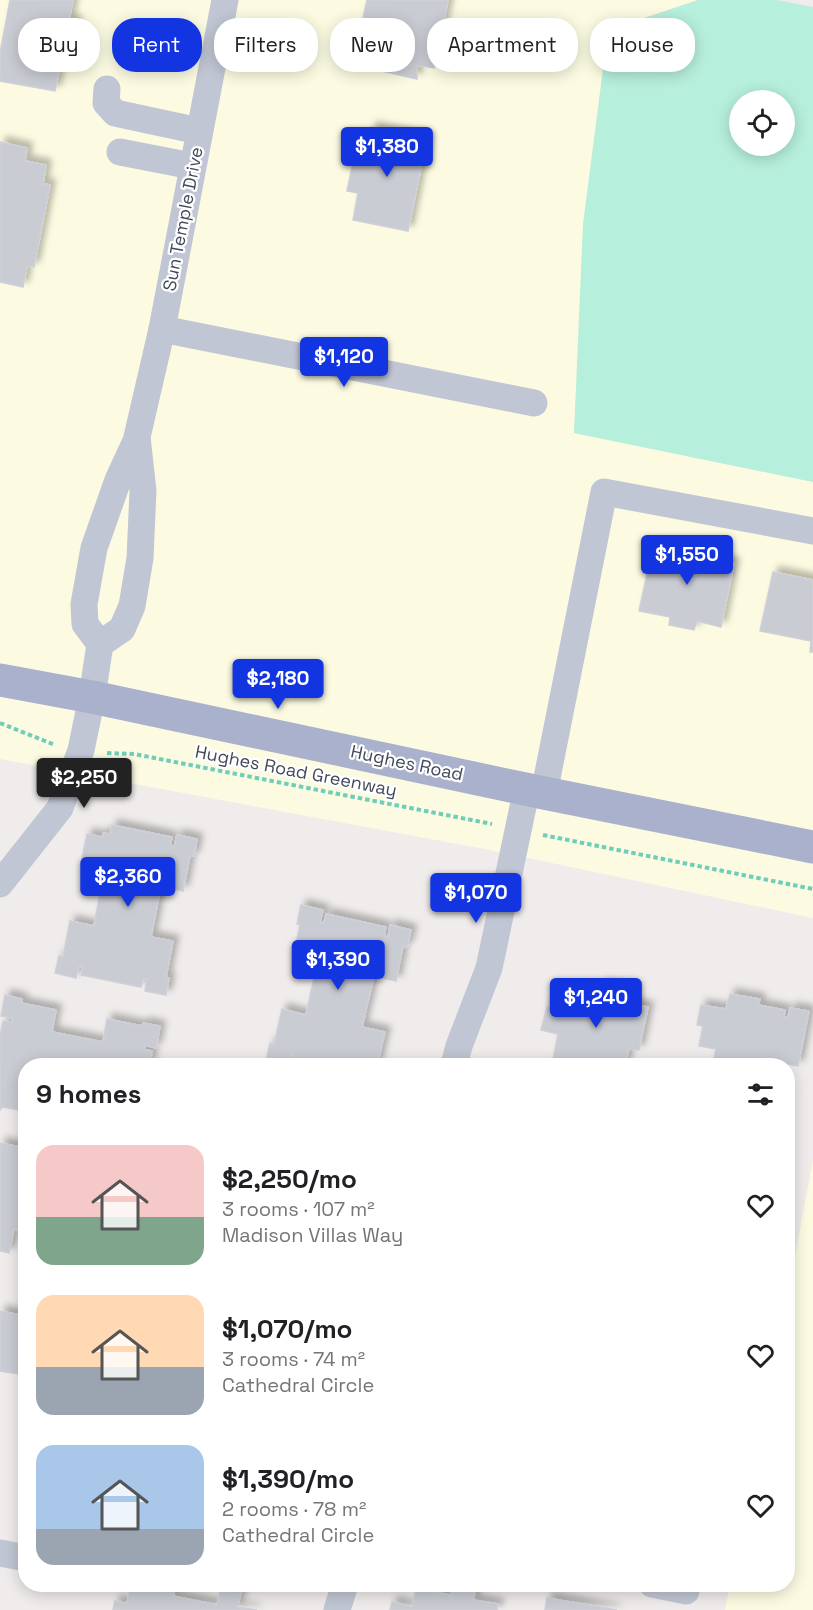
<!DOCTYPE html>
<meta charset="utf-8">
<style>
:root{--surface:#fff;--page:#f6f6f6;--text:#202124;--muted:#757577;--accent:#1334e1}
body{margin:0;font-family:"Space Grotesk",sans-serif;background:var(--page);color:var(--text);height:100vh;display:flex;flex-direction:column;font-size:22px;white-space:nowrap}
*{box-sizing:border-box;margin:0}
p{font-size:20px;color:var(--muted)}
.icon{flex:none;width:33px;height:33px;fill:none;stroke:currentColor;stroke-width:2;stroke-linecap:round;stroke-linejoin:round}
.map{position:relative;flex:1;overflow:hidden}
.sheet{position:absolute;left:18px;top:1058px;width:777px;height:534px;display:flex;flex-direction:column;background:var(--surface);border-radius:24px;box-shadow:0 3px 15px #0003}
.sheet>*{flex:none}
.hud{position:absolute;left:18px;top:18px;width:777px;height:54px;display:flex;gap:12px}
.fabs{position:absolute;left:729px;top:90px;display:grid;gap:12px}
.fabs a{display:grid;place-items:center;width:66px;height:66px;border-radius:50%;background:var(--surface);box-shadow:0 3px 15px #0003;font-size:30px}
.price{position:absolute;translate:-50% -51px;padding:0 14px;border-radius:6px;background:var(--accent);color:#fff;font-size:20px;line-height:39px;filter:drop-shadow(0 2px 3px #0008)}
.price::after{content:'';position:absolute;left:50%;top:36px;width:18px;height:14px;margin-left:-9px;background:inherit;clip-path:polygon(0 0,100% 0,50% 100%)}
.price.selected{background:#222;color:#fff}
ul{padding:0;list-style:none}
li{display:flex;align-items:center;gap:18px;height:150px;padding:0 18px}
li span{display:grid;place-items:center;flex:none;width:168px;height:120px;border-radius:18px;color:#555}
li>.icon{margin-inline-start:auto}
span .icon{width:72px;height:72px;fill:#fffc;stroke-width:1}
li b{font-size:26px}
h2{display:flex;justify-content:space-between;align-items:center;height:72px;padding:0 18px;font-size:26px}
.pill{padding:0 21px;border-radius:24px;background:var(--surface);box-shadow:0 3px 15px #0003;font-size:21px;line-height:54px}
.pill.selected{background:var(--accent);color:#fff}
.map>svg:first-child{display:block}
.commercial{fill:#fcfbe2}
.green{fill:#b6efdc;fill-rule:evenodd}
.building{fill:#caccd4;stroke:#cfcfd8;stroke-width:1.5;filter:url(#shadow)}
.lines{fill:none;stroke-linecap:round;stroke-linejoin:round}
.path{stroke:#6eceb9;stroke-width:4;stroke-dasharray:4.5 3;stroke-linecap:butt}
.minor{stroke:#c1c6d4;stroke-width:27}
.major{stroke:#a9b1cc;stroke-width:33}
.labels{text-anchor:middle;stroke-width:4.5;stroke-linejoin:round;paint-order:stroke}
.street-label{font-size:18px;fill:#434959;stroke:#fff}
</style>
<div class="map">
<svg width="813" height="1610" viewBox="0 0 813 1610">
<defs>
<filter id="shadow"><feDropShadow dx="5.5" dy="-5.5" stdDeviation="3" flood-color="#0004"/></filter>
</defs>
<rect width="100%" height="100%" fill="#efeceb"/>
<g class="commercial">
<path d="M0,0h698l-91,31 -33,402 239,49v436l-323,-68 -490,-91z"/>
<path d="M813,1161v449h-88l5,-26h58v-293z"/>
</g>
<path class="green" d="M698,0h79l36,7v475l-239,-49 9,-209 25,-194zM740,100h44v46h-44z"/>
<g class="building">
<path d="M10,0h63l-4,20 7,2 -7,31 -6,-1 -8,39 -55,-10v-28z"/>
<path d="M367,0h81l-14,68 -17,-3v14l-48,-11 3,-10 -17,-4z"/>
<path d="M371,127l56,11 -19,93 -55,-11 5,-27 -11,-2 8,-38 11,2z"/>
<path d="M0,142l27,6 -2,13 21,4 -3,19 7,1 -16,82 -7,-1 -4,21 -23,-5z"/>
<path d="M653,546l30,5 8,-5 20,3 8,11 15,3 -13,64 -24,-6 -3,9 -25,-5 1,-8 -31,-6z"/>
<path d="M773,572l40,8v72h-3l1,-11 -51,-10z"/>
<path d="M112,825l60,12 -2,9 4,1 3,-12 20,4 -3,17h-4l-7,35 -22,-5 -10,51 22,4 -7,36 3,1 -3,17 -21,-4 2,-12h-4l-2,8 -60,-12 2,-8 -4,-1 -3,12 -21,-5 4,-17 4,1 7,-36 24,5 9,-50 -17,-3 3,-14 -7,-1 5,-24 16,3v-4l7,1z"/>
<path d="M301,905l22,5 -3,12 4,1 2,-9 60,13 -2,9 4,1 2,-12 21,5 -4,17 -4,-1 -7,35 -22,-5 -12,51 23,5 -8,33h-78l-7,-2 2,-8 -4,-1 -2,11 -22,-4 4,-18 4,2 8,-36 24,6 11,-50 -24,-5 7,-36h-3z"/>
<path d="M603,985l22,4 -3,13 26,5 -9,43 -10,-1 -4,16h-73l6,-31 -17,-4 6,-23 16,1 5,-16 31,6z"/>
<path d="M730,994l30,5 -2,6 27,5 -1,7h4l2,-9 19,3 -11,55 -23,-4 -1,3h-61l3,-16 -17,-3 4,-20 -6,-1 4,-20 25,4z"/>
<path d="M5,995l17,4 -1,4 35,7 -4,22 51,10 4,-23 35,7 1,-3 17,3 -4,22 -11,-3 -1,5 8,1 -2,14h-124v46l-24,-4 -2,3v-74l3,-15 9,1 1,-4 -12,-2z"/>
<path d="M0,1143l26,5v83l-12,-2 -5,24 -9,-2z"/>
<path d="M0,1311l26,5v59l-26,-4z"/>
<path d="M131,1584h18l26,5 -2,7 44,9 4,-18 21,3 -5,17 20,3h-144l2,-9 12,3z"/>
<path d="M453,1584l24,2 -4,14 25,4 -1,6h-107l2,-8 20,5 4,-18 35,6z"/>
<path d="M547,1598l70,12h-72z"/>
</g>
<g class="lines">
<g class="path">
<path d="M0,723l55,22"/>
<path d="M107,753l27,1 358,70"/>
<path d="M543,835l270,54"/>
</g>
<g class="minor">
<path d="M107,89l-1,14 9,10 84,18"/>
<path d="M120,152l72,14"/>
<path d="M162,329l372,74"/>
<path d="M100,644l-15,-20 -1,-20 10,-56 24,-68 19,-41"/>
<path d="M544,793l60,-301 209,39"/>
<path d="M0,884l60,-76 21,-58 11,-53 8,-53 22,-15 10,-23 8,-48 3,-67 -6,-54 25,-108 63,-329"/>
<path d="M454,1065l5,-19 30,-78 38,-180"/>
<path d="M0,1553l26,5"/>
<path d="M652,1584l34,7"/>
<path d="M337,1610l8,-26"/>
</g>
<path class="major" d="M0,680l92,17 452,96 269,54"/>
</g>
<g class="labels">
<g class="street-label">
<text transform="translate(183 219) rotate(-79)" y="6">Sun Temple Drive</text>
<text transform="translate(407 763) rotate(12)" y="6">Hughes Road</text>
<text transform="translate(296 771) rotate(11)" y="6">Hughes Road Greenway</text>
</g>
</g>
</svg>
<div class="fabs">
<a><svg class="icon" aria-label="locate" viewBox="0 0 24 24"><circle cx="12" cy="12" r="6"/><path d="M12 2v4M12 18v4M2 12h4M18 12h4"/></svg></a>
</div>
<b class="price" style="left:387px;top:178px">$1,380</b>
<b class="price" style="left:344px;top:388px">$1,120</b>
<b class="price" style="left:687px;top:586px">$1,550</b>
<b class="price" style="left:278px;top:710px">$2,180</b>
<b class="price selected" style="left:84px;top:809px">$2,250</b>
<b class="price" style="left:128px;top:908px">$2,360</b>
<b class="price" style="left:476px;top:924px">$1,070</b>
<b class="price" style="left:338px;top:991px">$1,390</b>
<b class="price" style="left:596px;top:1029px">$1,240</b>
<div class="hud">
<a class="pill">Buy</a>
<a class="pill selected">Rent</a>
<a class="pill">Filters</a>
<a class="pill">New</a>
<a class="pill">Apartment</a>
<a class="pill">House</a>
</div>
<section class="sheet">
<h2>9 homes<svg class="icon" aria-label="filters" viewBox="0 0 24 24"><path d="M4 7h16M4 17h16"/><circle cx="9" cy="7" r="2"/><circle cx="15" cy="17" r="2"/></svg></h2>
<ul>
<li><span style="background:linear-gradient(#f6c9c9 60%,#7fa58c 0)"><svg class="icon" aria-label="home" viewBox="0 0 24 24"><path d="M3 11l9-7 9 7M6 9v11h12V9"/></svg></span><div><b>$2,250/mo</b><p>3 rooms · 107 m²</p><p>Madison Villas Way</p></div><svg class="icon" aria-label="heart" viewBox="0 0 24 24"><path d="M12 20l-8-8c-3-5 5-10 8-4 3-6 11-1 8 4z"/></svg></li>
<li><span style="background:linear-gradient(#ffd9b3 60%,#9aa5b1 0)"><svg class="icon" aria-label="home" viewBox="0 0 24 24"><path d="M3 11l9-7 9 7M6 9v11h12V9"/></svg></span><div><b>$1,070/mo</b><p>3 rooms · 74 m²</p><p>Cathedral Circle</p></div><svg class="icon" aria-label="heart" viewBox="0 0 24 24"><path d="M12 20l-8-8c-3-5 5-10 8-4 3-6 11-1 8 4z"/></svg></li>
<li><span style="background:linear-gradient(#a9c7e8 70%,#9aa5b1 0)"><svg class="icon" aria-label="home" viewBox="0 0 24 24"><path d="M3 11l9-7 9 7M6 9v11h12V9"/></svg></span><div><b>$1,390/mo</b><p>2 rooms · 78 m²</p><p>Cathedral Circle</p></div><svg class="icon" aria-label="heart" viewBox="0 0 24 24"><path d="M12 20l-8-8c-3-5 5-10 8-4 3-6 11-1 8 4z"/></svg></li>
</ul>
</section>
</div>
